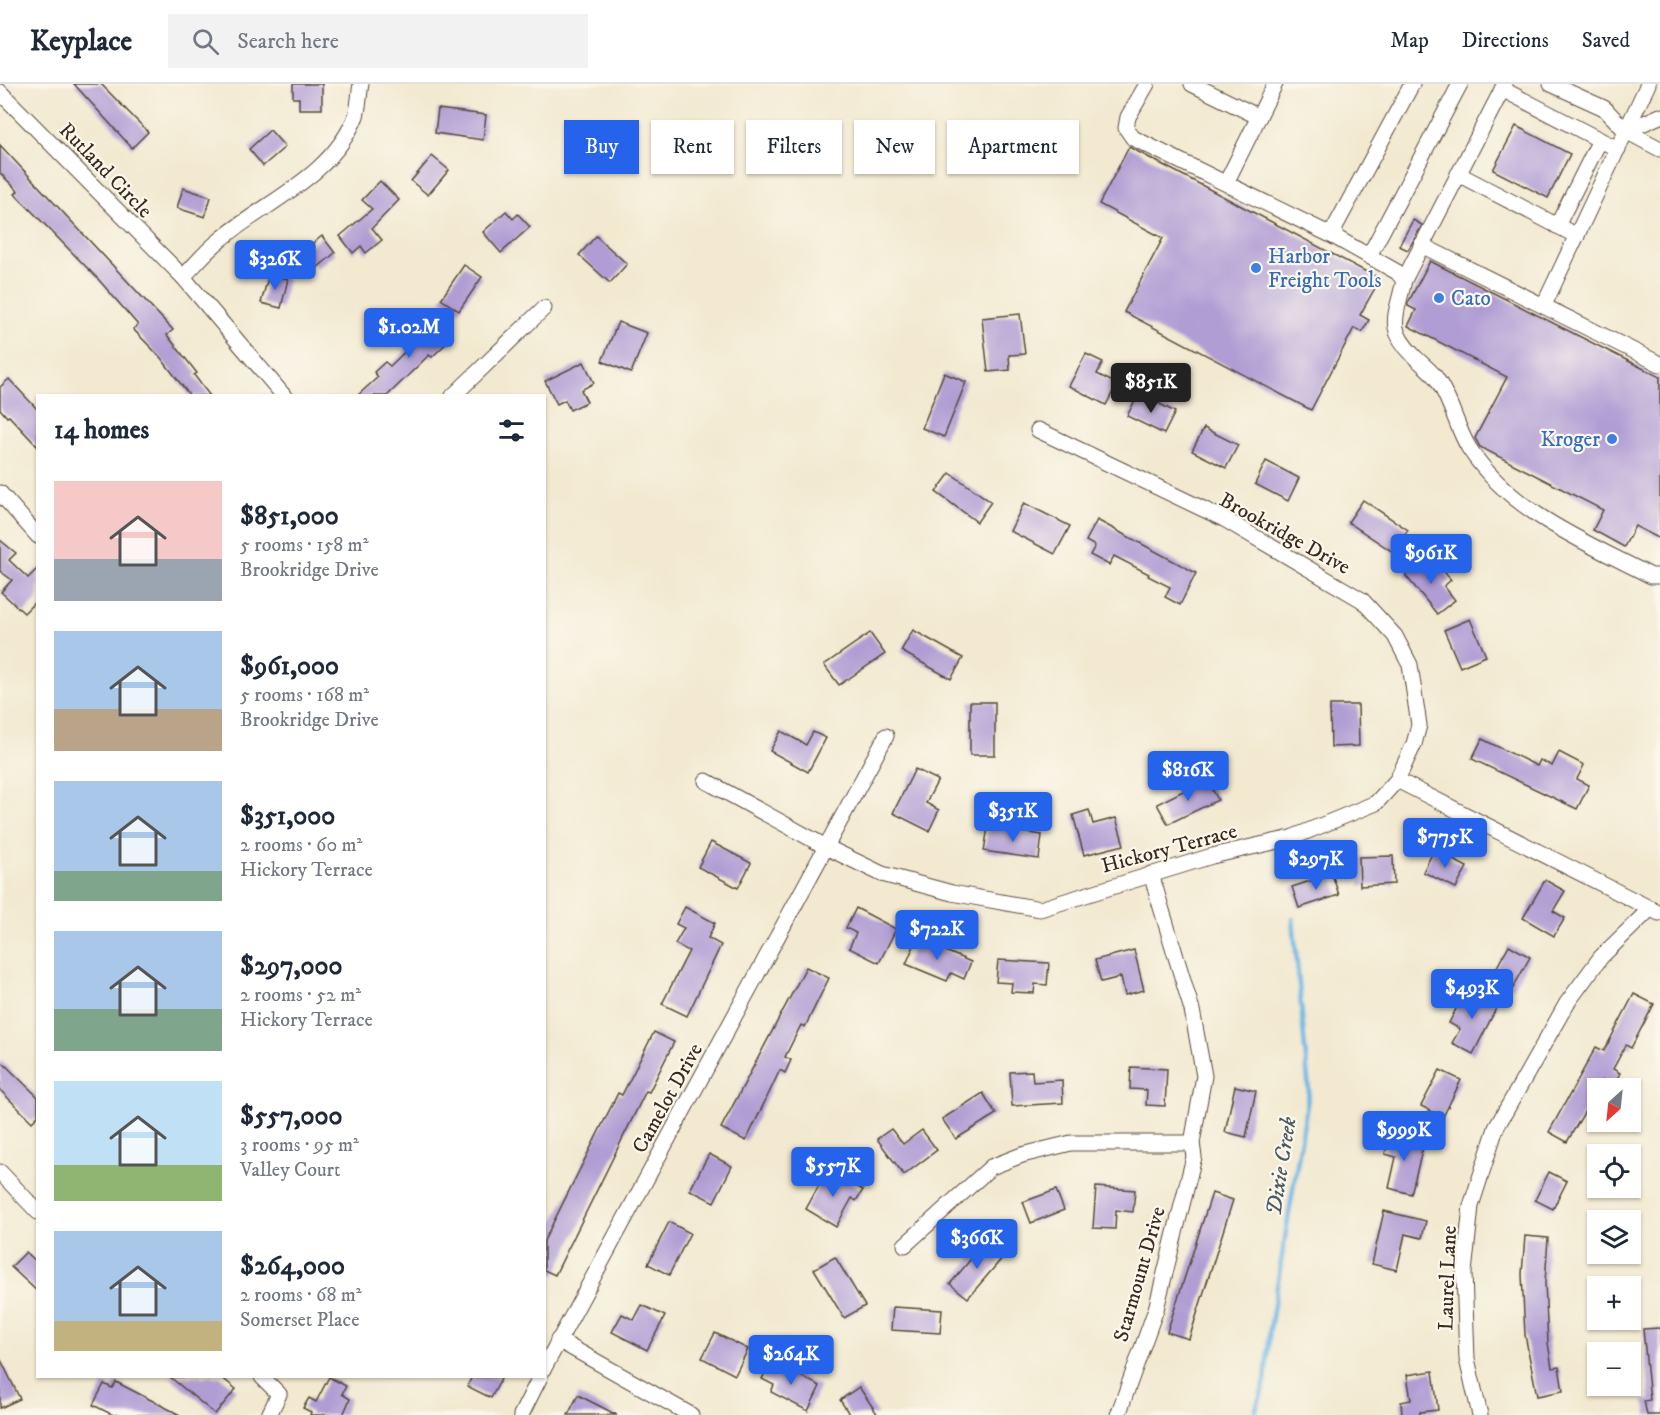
<!DOCTYPE html>
<meta charset="utf-8">
<style>
:root{--surface:#fff;--page:#f2f2f3;--text:#1f2937;--muted:#747a83;--line:#e0e1e3;--accent:#2563eb}
body{margin:0;font-family:"IM FELL DW Pica",serif;background:var(--page);color:var(--text);height:100vh;display:flex;flex-direction:column;font-size:22px;white-space:nowrap}
*{box-sizing:border-box;margin:0}
p{font-size:20px;color:var(--muted)}
.icon{flex:none;width:33px;height:33px;fill:none;stroke:currentColor;stroke-width:2;stroke-linecap:round;stroke-linejoin:round}
.map{position:relative;flex:1;overflow:hidden}
.panel{position:absolute;left:36px;top:310px;width:510px;height:984px;display:flex;flex-direction:column;background:var(--surface);border-radius:0px;box-shadow:0 2px 4px #0004}
.panel>*{flex:none}
.guide{position:absolute;left:564px;top:36px;width:570px;height:54px;display:flex;gap:12px}
.needle{width:39px;rotate:207deg}
.fabs{position:absolute;left:1587px;top:994px;display:grid;gap:12px}
.fabs a{display:grid;place-items:center;width:54px;height:54px;border-radius:0px;background:var(--surface);box-shadow:0 2px 4px #0004;font-size:30px}
.price{position:absolute;translate:-50% -51px;padding:0 14px;border-radius:6px;background:var(--accent);color:#fff;font-size:20px;line-height:39px;filter:drop-shadow(0 2px 3px #0008)}
.price::after{content:'';position:absolute;left:50%;top:36px;width:18px;height:14px;margin-left:-9px;background:inherit;clip-path:polygon(0 0,100% 0,50% 100%)}
.price.current{background:#222;color:#fff}
ul{padding:0;list-style:none}
li{display:flex;align-items:center;gap:18px;height:150px;padding:0 18px}
li span{display:grid;place-items:center;flex:none;width:168px;height:120px;border-radius:0px;color:#555}
li>.icon{margin-inline-start:auto}
span .icon{width:72px;height:72px;fill:#fffc;stroke-width:1}
li b{font-size:26px}
h2{display:flex;justify-content:space-between;align-items:center;height:72px;padding:0 18px;font-size:26px}
.tag{padding:0 21px;border-radius:0px;background:var(--surface);box-shadow:0 2px 4px #0004;font-size:21px;line-height:54px}
.tag.current{background:var(--accent);color:#fff}
header{display:flex;align-items:center;gap:36px;box-sizing:border-box;height:84px;padding:0 30px;background:var(--surface);border-bottom:2px solid var(--line)}
header strong{font-size:28px}
nav{display:flex;gap:33px;margin-inline-start:auto;font-size:21px}
.search{width:420px;height:54px;background:var(--page);display:flex;align-items:center;gap:15px;box-sizing:border-box;padding:0 21px;border-radius:0px;color:var(--muted);font-size:22px}
.map>svg:first-child{display:block}
.lines{fill:none;stroke-linecap:round;stroke-linejoin:round}
.stream{stroke:#6cb5e4;stroke-width:4.5}
.building{fill:#b09dd4}
.minor-casing{stroke:#564739;stroke-width:17}
.minor{stroke:#fff;stroke-width:15}
.shop-dot{fill:#3f7fe0;stroke:#fbf7ec;stroke-width:2}
.labels{text-anchor:middle;stroke-width:4.5;stroke-linejoin:round;paint-order:stroke}
.street-label{font-size:21px;fill:#3b2a1e;stroke:#fbf7ec}
.shop-label{font-size:21px;fill:#366cbe;stroke:#fbf7ec;text-anchor:start}
.water-label{font-size:22px;font-style:italic;fill:#4c5b63;stroke:#fbf7ec}
</style>
<header>
<strong>Keyplace</strong>
<div class="search"><svg class="icon" aria-label="search" viewBox="0 0 24 24"><circle cx="10" cy="10" r="6"/><path d="M15 15l6 6"/></svg>Search here</div>
<nav><a>Map</a><a>Directions</a><a>Saved</a></nav>
</header>
<div class="map">
<svg width="1660" height="1331" viewBox="0 0 1660 1331">
<rect width="100%" height="100%" fill="#fbf7ec"/>
<filter id="ink" filterUnits="userSpaceOnUse"><feTurbulence type="fractalNoise" baseFrequency=".0167" numOctaves="2"/><feDisplacementMap in="SourceGraphic" scale="12" xChannelSelector="R" yChannelSelector="G"/><feConvolveMatrix kernelMatrix="1 2 1 2 8 2 1 2 1" color-interpolation-filters="sRGB"/></filter>
<filter id="wash" filterUnits="userSpaceOnUse"><feTurbulence type="fractalNoise" baseFrequency=".008" numOctaves="4" result="noise"/><feDisplacementMap in="SourceGraphic" scale="24" xChannelSelector="R" yChannelSelector="G"/><feGaussianBlur stdDeviation="1.35" result="paint"/><feColorMatrix in="noise" values="0 0 0 0 0 0 0 0 0 0 0 0 0 0 0 0 0 1.4 0 .05"/><feComposite in="paint" operator="in"/></filter>
<g filter="url(#wash)">
<rect width="100%" height="100%" fill="#f2e9d0"/>
<g class="lines">
<path class="stream" d="M1254,1331l11,-33 5,-53 39,-237 -16,-173"/>
</g>
<g id="blocks">
<g class="building">
<path d="M74,0h27l47,48 -16,16z"/>
<path d="M293,0h29v25h-23v-11h-6z"/>
<path d="M438,25l48,6 -3,25 -48,-7z"/>
<path d="M1516,42l54,28 -22,44 -55,-28z"/>
<path d="M270,46l15,17 -22,19 -14,-17z"/>
<path d="M0,61l173,185 -6,5 30,38 -3,2 16,21h-20l-29,-38 -28,-29 5,-4 -40,-46 -83,-85 3,-3 -18,-18z"/>
<path d="M1129,63l251,132 -20,36 9,5 -7,12 -8,-4 -43,82 -187,-98 39,-74 -64,-34z"/>
<path d="M432,72l17,14 -21,25 -17,-14z"/>
<path d="M380,97l19,19 -27,28 10,12 -16,13 -5,-7 -8,7 -13,-17 32,-27 -10,-9z"/>
<path d="M183,104l28,9 -6,20 -28,-9z"/>
<path d="M506,127l7,8 5,-5 12,13 -29,26 -18,-21z"/>
<path d="M1413,136l9,5 -14,25 -9,-4z"/>
<path d="M322,152l13,17 -18,15 -14,-17z"/>
<path d="M596,152l31,28 -17,19 -31,-28z"/>
<path d="M1430,177l230,116v162l-25,-13 -11,21 -31,-17 10,-20 -123,-63 -5,-9 32,-61 -99,-51 8,-16 -8,-4v-3z"/>
<path d="M464,181l18,12 -23,34 -18,-12z"/>
<path d="M269,190l19,5 -7,29 -20,-5z"/>
<path d="M1020,230l5,40 -16,1 1,15 -22,2 -6,-54z"/>
<path d="M430,231l22,23 -20,19 -3,-2 -42,41h-30l21,-19 -4,-5 11,-10 5,4 26,-25 -6,-6z"/>
<path d="M618,238l29,11 -16,40 -29,-12z"/>
<path d="M1086,270l17,8 -6,12 20,10 -11,21 -37,-19z"/>
<path d="M584,278l10,21 -13,7 6,12 -17,8 -5,-10 -8,4 -12,-23z"/>
<path d="M944,289l22,9 -22,55 -22,-9z"/>
<path d="M9,295l29,31v37l-29,-31 -2,1 -7,-8v-22z"/>
<path d="M1139,309l36,19 -11,22 -37,-18z"/>
<path d="M1204,344l34,17 -12,23 -34,-17z"/>
<path d="M1266,377l33,17 -11,23 -33,-17z"/>
<path d="M950,389l41,29 -14,20 -41,-30z"/>
<path d="M1363,416l45,30 -15,22 -45,-30z"/>
<path d="M1024,419l46,23 -15,28 -45,-23z"/>
<path d="M1097,436l99,53 -16,32 -15,-8 5,-10 -22,-11 1,-2 -35,-18 -5,9 -19,-10 5,-9 -9,-5z"/>
<path d="M0,456l16,13 -7,7 19,18 10,-10v31l-14,14 -23,-21 11,-12 -12,-9z"/>
<path d="M1421,475l9,11 8,-6 13,16 -7,6 11,14 -18,14 -31,-38v-4z"/>
<path d="M1470,535l16,37 -26,11 -16,-37z"/>
<path d="M913,546l50,28 -12,21 -50,-28z"/>
<path d="M870,549l15,21 -46,31 -15,-20z"/>
<rect x="970" y="618" width="25" height="53"/>
<path d="M1330,621h28l1,41 -28,1z"/>
<path d="M781,647l25,14 7,-13 13,6 -18,34 -38,-21z"/>
<path d="M1482,655l55,27 3,-6 12,6 7,-14 25,13 -7,14 12,6 -12,24 -105,-50z"/>
<path d="M915,685l23,11 -12,23 13,7 -10,21 -36,-18z"/>
<path d="M1207,695l11,21 -50,24 -11,-20z"/>
<path d="M1089,726l4,14 23,-6 8,27 -40,10 -11,-40z"/>
<path d="M988,743l54,8 -3,24 -55,-8z"/>
<path d="M711,758l40,21 -13,25 -40,-21z"/>
<path d="M1434,766l33,17 -11,21 -33,-16z"/>
<path d="M1393,772l1,28 -34,2 -1,-29z"/>
<path d="M1332,790l7,21 -40,13 -7,-21z"/>
<path d="M1545,796l20,11 -12,20 12,7 -11,18 -31,-18z"/>
<path d="M685,823l30,16 -7,15 13,7 -34,71 -25,-12 27,-53 -14,-7 9,-16 -8,-4z"/>
<path d="M856,824l40,21 -17,34 -30,-15 7,-15 -10,-5z"/>
<path d="M917,855l54,23 -7,17 -13,-6 -4,8 -41,-17z"/>
<path d="M1509,861l21,12 -17,31 -21,-12z"/>
<path d="M1134,866l10,40 -19,5 -4,-18 -20,5 -6,-22z"/>
<path d="M998,876l51,3 -2,22 -12,-1 -1,9 -23,-1 1,-9 -16,-1z"/>
<path d="M806,883l23,11 -24,49 -4,-2 -16,32 6,3 -6,13 -5,-3 -34,71 -25,-13z"/>
<path d="M1466,905l32,16 -25,49 -21,-11 8,-14 -11,-6z"/>
<path d="M1634,910l20,10 -23,44 -5,-3 -13,24 7,4 -7,13 -10,-6 -36,62 -18,-10 47,-85 8,4z"/>
<path d="M654,948l20,10 -25,50 -3,-1 -91,184 -11,-5v-29l74,-148 4,2z"/>
<path d="M0,976l38,37v19l-6,6 -32,-32z"/>
<path d="M1131,983l36,2 -2,37 -19,-1 1,-15 -17,-1z"/>
<path d="M1440,986l21,10 -18,37 -22,-11z"/>
<path d="M1032,987l1,11 29,-2 1,23 -51,3 -2,-34z"/>
<path d="M1235,1002l21,5 -10,46 -21,-5z"/>
<path d="M983,1009l13,21 -40,25 -14,-20z"/>
<path d="M891,1045l12,15 19,-14 15,20 -33,25 -27,-36z"/>
<path d="M1389,1050l35,9 -13,51 -22,-6 7,-31 -11,-3z"/>
<path d="M709,1070l23,12 -18,36 -24,-12z"/>
<path d="M828,1085l35,21 -7,11 -4,-3 -16,29 -30,-18z"/>
<path d="M1549,1088l18,9 -14,28 -18,-9z"/>
<path d="M1096,1103l39,3 -2,22 -17,-2 -1,19 -22,-1z"/>
<path d="M1056,1106l8,20 -33,13 -8,-21z"/>
<path d="M1212,1109l21,7 -44,139 -22,-7z"/>
<path d="M1384,1127l42,10 -4,17 -17,-4 -8,36 -25,-6z"/>
<path d="M669,1138l21,11 -21,42 -21,-11z"/>
<path d="M1525,1152l23,2 -3,45 3,60 4,25 7,-1 4,24 -26,5 -12,-61 -3,-61z"/>
<path d="M986,1157l18,15 -36,42 -18,-14z"/>
<path d="M26,1168l12,11v29l-27,-25z"/>
<path d="M835,1173l30,49 -21,12 -30,-49z"/>
<path d="M642,1221l23,11 -18,34 -35,-18 10,-18 12,6z"/>
<path d="M893,1223l49,3 -2,23 -49,-3z"/>
<path d="M1660,1244v87h-13l-3,-14 6,-1 -7,-71z"/>
<path d="M715,1249l33,16 -13,26 -33,-17z"/>
<path d="M0,1274l20,41 -20,9z"/>
<path d="M771,1277l49,25 -12,25 -37,-19 3,-7 -12,-6z"/>
<path d="M1433,1287l5,39 -18,2v3h-18l-1,-13 10,-2 -4,-25z"/>
<path d="M170,1293h51l15,12 -21,25z"/>
<path d="M329,1293l17,9 -4,8 8,5 -7,16h-33l1,-3 -8,-4 6,-10 7,4z"/>
<path d="M472,1293h30l-11,21 -24,-12z"/>
<path d="M116,1298l64,33h-67l-20,-10 11,-21 8,4z"/>
<path d="M859,1303l19,28h-28l-10,-15z"/>
<path d="M578,1311l39,20h-49z"/>
</g>
</g>
</g>
<g filter="url(#ink)">
<use href="#blocks" fill-opacity="0" stroke="#564739" stroke-width="1.5"/>
<g class="lines">
<defs>
<g id="minor">
<path d="M1147,0l-19,33 -2,11 7,10 202,99"/>
<path d="M1192,0l67,33"/>
<path d="M1412,0l-77,143v10l62,35 7,8c-7,35 -19,47 9,75 7,8 17,14 23,23 15,21 20,49 33,70 42,65 117,94 182,128h9"/>
<path d="M1551,0l53,24 22,23 34,18"/>
<path d="M1502,5l98,51"/>
<path d="M0,8l183,185 101,119"/>
<path d="M1626,47l34,-15"/>
<path d="M1458,90l119,62"/>
<path d="M1226,99l49,-99"/>
<path d="M1557,142l43,-86 18,9"/>
<path d="M1421,161l239,119"/>
<path d="M1369,172l91,-172"/>
<path d="M183,193c12,-12 23,-26 36,-36 47,-40 112,-63 137,-125 3,-10 3,-22 5,-32"/>
<path d="M1404,196l101,-196"/>
<path d="M1544,221l104,-221"/>
<path d="M453,312l91,-88"/>
<path d="M0,409l38,43"/>
<path d="M1397,696l262,133"/>
<path d="M706,697l122,67 54,26 70,19 88,16 172,-53 79,-18 85,-35 21,-23 17,-36 5,-19 -9,-60 -15,-29 -33,-36 -138,-81 -186,-89"/>
<path d="M1151,790l41,136 12,66 -12,67"/>
<path d="M0,1088l38,40"/>
<path d="M905,1161l86,-78 31,-12 49,-12h121l2,14 -38,152 -38,106"/>
<path d="M558,1256l133,75"/>
<path d="M544,1284l342,-632"/>
<path d="M262,1293l17,17 -10,21"/>
<path d="M521,1331l19,-38"/>
<path d="M1480,1331l-13,-56 -3,-86 7,-67 25,-78 71,-125 34,-46 50,-49"/>
</g>
</defs>
<use href="#minor" class="minor-casing"/>
<use href="#minor" class="minor"/>
</g>
</g>
<g class="shop-dot">
<circle cx="1256" cy="184" r="6"/>
<circle cx="1439" cy="214" r="6"/>
<circle cx="1612" cy="355" r="6"/>
</g>
<g class="labels">
<g class="street-label">
<text transform="translate(106 86) rotate(46)" y="7">Rutland Circle</text>
<text transform="translate(1285 449) rotate(29)" y="7">Brookridge Drive</text>
<text transform="translate(1169 764) rotate(-15)" y="7">Hickory Terrace</text>
<text transform="translate(667 1014) rotate(-61)" y="7">Camelot Drive</text>
<text transform="translate(1139 1190) rotate(-74)" y="7">Starmount Drive</text>
<text transform="translate(1447 1194) rotate(-88)" y="7">Laurel Lane</text>
</g>
<g class="shop-label">
<text x="1268" y="179">Harbor<tspan x="1268" dy="24">Freight Tools</tspan></text>
<text x="1451" y="221">Cato</text>
<text x="1600" y="362" text-anchor="end">Kroger</text>
</g>
<g class="water-label">
<text transform="translate(1280 1082) rotate(-81)" y="8">Dixie Creek</text>
</g>
</g>
</svg>
<div class="fabs">
<a><svg class="needle" viewBox="-14 -14 28 28"><path d="M0-13l5 13h-10z" fill="#e53935"/><path d="M0 13l5-13h-10z" fill="#747a83"/></svg></a>
<a><svg class="icon" aria-label="locate" viewBox="0 0 24 24"><circle cx="12" cy="12" r="6"/><path d="M12 2v4M12 18v4M2 12h4M18 12h4"/></svg></a>
<a><svg class="icon" aria-label="layers" viewBox="0 0 24 24"><path d="M12 4l9 5-9 5-9-5zM3 14l9 5 9-5"/></svg></a>
<a>+</a>
<a>−</a>
</div>
<b class="price" style="left:275px;top:207px">$326K</b>
<b class="price" style="left:409px;top:275px">$1.02M</b>
<b class="price current" style="left:1151px;top:330px">$851K</b>
<b class="price" style="left:1431px;top:501px">$961K</b>
<b class="price" style="left:1188px;top:718px">$816K</b>
<b class="price" style="left:1013px;top:759px">$351K</b>
<b class="price" style="left:1445px;top:785px">$775K</b>
<b class="price" style="left:1316px;top:807px">$297K</b>
<b class="price" style="left:937px;top:877px">$722K</b>
<b class="price" style="left:1472px;top:936px">$493K</b>
<b class="price" style="left:1404px;top:1078px">$999K</b>
<b class="price" style="left:833px;top:1114px">$557K</b>
<b class="price" style="left:977px;top:1186px">$366K</b>
<b class="price" style="left:791px;top:1302px">$264K</b>
<div class="guide">
<a class="tag current">Buy</a>
<a class="tag">Rent</a>
<a class="tag">Filters</a>
<a class="tag">New</a>
<a class="tag">Apartment</a>
</div>
<section class="panel">
<h2>14 homes<svg class="icon" aria-label="filters" viewBox="0 0 24 24"><path d="M4 7h16M4 17h16"/><circle cx="9" cy="7" r="2"/><circle cx="15" cy="17" r="2"/></svg></h2>
<ul>
<li><span style="background:linear-gradient(#f6c9c9 65%,#9aa5b1 0)"><svg class="icon" aria-label="home" viewBox="0 0 24 24"><path d="M3 11l9-7 9 7M6 9v11h12V9"/></svg></span><div><b>$851,000</b><p>5 rooms · 158 m²</p><p>Brookridge Drive</p></div></li>
<li><span style="background:linear-gradient(#a9c7e8 65%,#b9a48a 0)"><svg class="icon" aria-label="home" viewBox="0 0 24 24"><path d="M3 11l9-7 9 7M6 9v11h12V9"/></svg></span><div><b>$961,000</b><p>5 rooms · 168 m²</p><p>Brookridge Drive</p></div></li>
<li><span style="background:linear-gradient(#a9c7e8 75%,#7fa58c 0)"><svg class="icon" aria-label="home" viewBox="0 0 24 24"><path d="M3 11l9-7 9 7M6 9v11h12V9"/></svg></span><div><b>$351,000</b><p>2 rooms · 60 m²</p><p>Hickory Terrace</p></div></li>
<li><span style="background:linear-gradient(#a9c7e8 65%,#7fa58c 0)"><svg class="icon" aria-label="home" viewBox="0 0 24 24"><path d="M3 11l9-7 9 7M6 9v11h12V9"/></svg></span><div><b>$297,000</b><p>2 rooms · 52 m²</p><p>Hickory Terrace</p></div></li>
<li><span style="background:linear-gradient(#bfe0f5 70%,#8fb573 0)"><svg class="icon" aria-label="home" viewBox="0 0 24 24"><path d="M3 11l9-7 9 7M6 9v11h12V9"/></svg></span><div><b>$557,000</b><p>3 rooms · 95 m²</p><p>Valley Court</p></div></li>
<li><span style="background:linear-gradient(#a9c7e8 75%,#c2b280 0)"><svg class="icon" aria-label="home" viewBox="0 0 24 24"><path d="M3 11l9-7 9 7M6 9v11h12V9"/></svg></span><div><b>$264,000</b><p>2 rooms · 68 m²</p><p>Somerset Place</p></div></li>
</ul>
</section>
</div>
